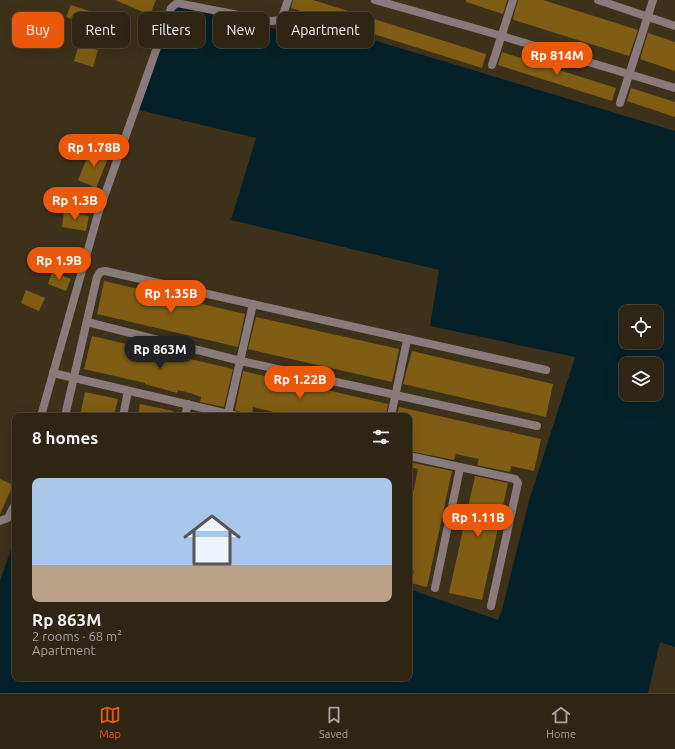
<!DOCTYPE html>
<meta charset="utf-8">
<style>
:root{--surface:#2e2514;--page:#362d1d;--text:#f1f3f6;--muted:#a7a5a0;--line:#494234;--accent:#ea580c}
body{margin:0;font-family:Ubuntu,sans-serif;background:var(--page);color:var(--text);height:100vh;display:flex;flex-direction:column;font-size:15px;white-space:nowrap}
*{box-sizing:border-box;margin:0}
p{font-size:13px;color:var(--muted)}
.icon{flex:none;width:22px;height:22px;fill:none;stroke:currentColor;stroke-width:2;stroke-linecap:round;stroke-linejoin:round}
.map{position:relative;flex:1;overflow:hidden}
.drawer{position:absolute;left:12px;top:413px;width:400px;height:268px;display:flex;flex-direction:column;background:var(--surface);border-radius:8px;box-shadow:0 4px 16px #0002,0 0 0 1px var(--line)}
.drawer>*{flex:none}
.hud{position:absolute;left:12px;top:12px;width:400px;height:36px;display:flex;gap:8px}
.fabs{position:absolute;left:619px;top:305px;display:grid;gap:8px}
.fabs a{display:grid;place-items:center;width:44px;height:44px;border-radius:8px;background:var(--surface);box-shadow:0 4px 16px #0002,0 0 0 1px var(--line);font-size:20px}
.price{position:absolute;translate:-50% -34px;padding:0 9px;border-radius:14px;background:var(--accent);color:#fff;font-size:13px;line-height:26px;filter:drop-shadow(0 1px 2px #0008)}
.price::after{content:'';position:absolute;left:50%;top:24px;width:12px;height:9px;margin-left:-6px;background:inherit;clip-path:polygon(0 0,100% 0,50% 100%)}
.price.current{background:#222;color:#fff}
ul{padding:0;list-style:none}
li{display:grid;align-content:center;gap:8px;height:212px;padding:0 20px}
li+li{border-top:1px solid var(--line)}
li span{display:grid;place-items:center;height:124px;border-radius:8px;color:#555}
li>.icon{margin-inline-start:auto}
span .icon{width:72px;height:72px;fill:#fffc;stroke-width:1}
li b{font-size:17px}
h2{display:flex;justify-content:space-between;align-items:center;height:48px;padding:0 20px;font-size:17px}
.tag{padding:0 14px;border-radius:8px;background:var(--surface);box-shadow:0 4px 16px #0002,0 0 0 1px var(--line);font-size:14px;line-height:36px}
.tag.current{background:var(--accent);color:#fff}
.tabs{display:flex;justify-content:space-around;align-items:center;height:56px;border-top:1px solid var(--line);background:var(--surface);font-size:11px;color:var(--muted)}
.tabs a{display:grid;justify-items:center;gap:2px}
.tabs .current{color:var(--accent)}
.map>svg:first-child{display:block}
.water{fill:#04212a;fill-rule:evenodd}
.building{fill:#805d15}
.lines{fill:none;stroke-linecap:round;stroke-linejoin:round}
.street{stroke:#897b7b;stroke-width:8}
</style>
<div class="map">
<svg width="675" height="693" viewBox="0 0 675 693">
<rect width="100%" height="100%" fill="#3e311a"/>
<path class="water" d="M178,7l102,23 10,-15 385,116v516l-15,-5 -12,51h-648v-112l15,-43v140h394v-89l89,31 4,-10 27,-109 46,-144 -145,-31 9,-56 -208,-50 25,-82 -117,-28 36,-101zM626,312h30v30h-30zM626,364h30v30h-30z"/>
<g class="building">
<path d="M115,0h41l-6,15z"/>
<path d="M293,0h20l173,54 -4,14 -191,-60z"/>
<path d="M466,0h41l-4,14 -37,-12z"/>
<path d="M518,0h25l95,30 -9,26 -115,-36 -1,-2z"/>
<path d="M71,5l25,8 -5,13 -25,-9z"/>
<path d="M648,33l27,9v29l-35,-12z"/>
<path d="M79,45l19,5 -5,17 -19,-6z"/>
<path d="M502,52l114,36 -4,13 -114,-36z"/>
<path d="M631,88l44,14v15l-48,-16z"/>
<path d="M91,148l18,8 -13,32 -18,-8z"/>
<path d="M64,212l25,4 -3,15 -24,-4z"/>
<path d="M52,272l19,7 -5,12 -18,-7z"/>
<path d="M104,281l141,33 -7,33 -141,-33z"/>
<path d="M26,290l19,8 -6,13 -18,-8z"/>
<path d="M256,317l143,32 -7,33 -144,-33z"/>
<path d="M92,336l141,33 -9,38 -24,-5 1,-5 -11,-4 -12,-3 -1,3 -32,-9v-1l-61,-14z"/>
<path d="M412,351l141,33 -7,33 -143,-33z"/>
<path d="M243,371l145,33 -2,12h-96l-37,-9 -1,9h-10l-2,-4 -5,-2z"/>
<path d="M85,392l33,7 -4,17h-34z"/>
<path d="M140,404l33,7 -1,5h-34z"/>
<path d="M399,407l142,32 -7,32 -23,-5 -1,6 -33,-7 2,-6 -23,-5 -2,6 -45,-9v-35h-12z"/>
<path d="M409,462l43,9 -25,116 -16,-4 3,-12 -5,-1v-58l9,-43 -9,-2z"/>
<path d="M475,476l33,7 -26,117 -33,-7z"/>
<path d="M0,479l13,6 -13,29z"/>
</g>
<g class="lines">
<g class="street">
<path d="M375,0l127,36 173,52"/>
<path d="M598,0l77,26"/>
<path d="M492,65l21,-65"/>
<path d="M620,103l33,-103"/>
<path d="M87,322l154,39 296,65"/>
<path d="M53,373l184,43"/>
<path d="M228,414l25,-110"/>
<path d="M41,416l57,-202 73,-206 6,-5 93,18 11,-1 7,-20"/>
<path d="M65,416l32,-139 3,-5 5,-1 441,99"/>
<path d="M123,416l5,-25"/>
<path d="M185,416l3,-12"/>
<path d="M391,416l16,-76"/>
<path d="M409,456l106,23 3,4 -27,123"/>
<path d="M0,521l8,-3 7,-14"/>
<path d="M435,588l25,-120"/>
</g>
</g>
</svg>
<div class="fabs">
<a><svg class="icon" aria-label="locate" viewBox="0 0 24 24"><circle cx="12" cy="12" r="6"/><path d="M12 2v4M12 18v4M2 12h4M18 12h4"/></svg></a>
<a><svg class="icon" aria-label="layers" viewBox="0 0 24 24"><path d="M12 4l9 5-9 5-9-5zM3 14l9 5 9-5"/></svg></a>
</div>
<b class="price" style="left:557px;top:76px">Rp 814M</b>
<b class="price" style="left:94px;top:168px">Rp 1.78B</b>
<b class="price" style="left:75px;top:221px">Rp 1.3B</b>
<b class="price" style="left:59px;top:281px">Rp 1.9B</b>
<b class="price" style="left:171px;top:314px">Rp 1.35B</b>
<b class="price current" style="left:160px;top:370px">Rp 863M</b>
<b class="price" style="left:300px;top:400px">Rp 1.22B</b>
<b class="price" style="left:478px;top:538px">Rp 1.11B</b>
<div class="hud">
<a class="tag current">Buy</a>
<a class="tag">Rent</a>
<a class="tag">Filters</a>
<a class="tag">New</a>
<a class="tag">Apartment</a>
</div>
<section class="drawer">
<h2>8 homes<svg class="icon" aria-label="filters" viewBox="0 0 24 24"><path d="M4 7h16M4 17h16"/><circle cx="9" cy="7" r="2"/><circle cx="15" cy="17" r="2"/></svg></h2>
<ul>
<li><span style="background:linear-gradient(#a9c7e8 70%,#b9a48a 0)"><svg class="icon" aria-label="home" viewBox="0 0 24 24"><path d="M3 11l9-7 9 7M6 9v11h12V9"/></svg></span><div><b>Rp 863M</b><p>2 rooms · 68 m²</p><p>Apartment</p></div></li>
</ul>
</section>
</div>
<nav class="tabs">
<a class="current"><svg class="icon" aria-label="map" viewBox="0 0 24 24"><path d="M3 6l6-2 6 2 6-2v14l-6 2-6-2-6 2zM9 4v14M15 6v14"/></svg>Map</a>
<a><svg class="icon" aria-label="saved" viewBox="0 0 24 24"><path d="M7 4h10v16l-5-4-5 4z"/></svg>Saved</a>
<a><svg class="icon" aria-label="home" viewBox="0 0 24 24"><path d="M3 11l9-7 9 7M6 9v11h12V9"/></svg>Home</a>
</nav>
